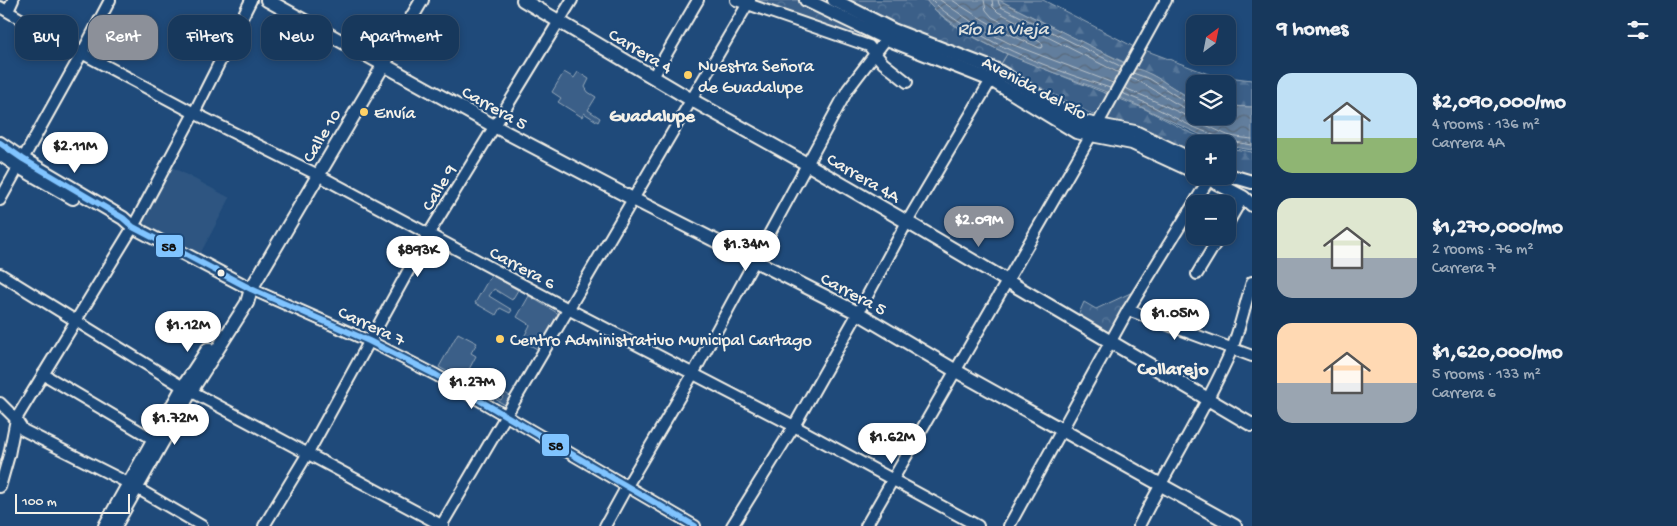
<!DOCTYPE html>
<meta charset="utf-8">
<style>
:root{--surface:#17385c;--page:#203f62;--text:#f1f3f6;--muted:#9eacbb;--line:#365272;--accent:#8c9099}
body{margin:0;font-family:"Gochi Hand",sans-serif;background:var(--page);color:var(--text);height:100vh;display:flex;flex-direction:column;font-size:19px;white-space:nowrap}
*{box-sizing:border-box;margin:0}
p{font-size:16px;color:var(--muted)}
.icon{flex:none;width:28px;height:28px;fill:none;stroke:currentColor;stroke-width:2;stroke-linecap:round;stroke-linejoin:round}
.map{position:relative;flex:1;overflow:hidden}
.drawer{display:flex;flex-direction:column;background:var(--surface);width:425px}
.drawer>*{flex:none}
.top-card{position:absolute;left:15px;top:15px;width:475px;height:45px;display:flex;gap:10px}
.needle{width:32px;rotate:32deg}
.controls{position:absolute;left:1186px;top:15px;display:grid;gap:10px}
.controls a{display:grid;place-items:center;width:50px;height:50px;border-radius:10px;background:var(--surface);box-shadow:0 2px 8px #0003,0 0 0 1px var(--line);font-size:25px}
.scale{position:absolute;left:15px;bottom:12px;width:115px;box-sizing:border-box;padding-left:5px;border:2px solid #f4f1e8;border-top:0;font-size:14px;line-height:18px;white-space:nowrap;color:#f4f1e8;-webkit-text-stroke:4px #1f4a7a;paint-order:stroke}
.price{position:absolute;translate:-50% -42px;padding:0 11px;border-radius:18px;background:#fff;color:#222;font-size:16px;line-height:32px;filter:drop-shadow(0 1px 2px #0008)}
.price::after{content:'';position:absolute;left:50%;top:30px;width:15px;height:11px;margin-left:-8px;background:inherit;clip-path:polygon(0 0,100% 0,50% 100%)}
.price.on{background:var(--accent);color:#fff}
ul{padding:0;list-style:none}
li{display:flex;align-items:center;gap:15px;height:125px;padding:0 25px}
li span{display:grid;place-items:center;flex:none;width:140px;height:100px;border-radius:15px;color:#555}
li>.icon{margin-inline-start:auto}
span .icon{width:60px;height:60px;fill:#fffc;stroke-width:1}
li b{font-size:21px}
h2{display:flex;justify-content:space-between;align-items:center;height:60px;padding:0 25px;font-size:21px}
.pill{padding:0 18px;border-radius:15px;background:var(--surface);box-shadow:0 2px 8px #0003,0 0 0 1px var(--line);font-size:18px;line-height:45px}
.pill.on{background:var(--accent);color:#fff}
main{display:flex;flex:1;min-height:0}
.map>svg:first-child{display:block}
.built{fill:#2d5581}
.green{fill:#3a5f88;stroke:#97a8b8}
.forest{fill:url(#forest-firs);stroke:#97a8b8}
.park{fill:url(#park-crowns);stroke:#97a8b8}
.water{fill:url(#water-waves);stroke:#9cacbb}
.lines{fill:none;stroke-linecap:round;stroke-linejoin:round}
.shore{stroke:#bac3ca;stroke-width:1}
.minor-casing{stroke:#f4f1e8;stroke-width:14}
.major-casing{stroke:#f4f1e8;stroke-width:16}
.minor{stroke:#1f4a7a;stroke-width:10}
.major{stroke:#1f4a7a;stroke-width:12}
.bus-1-casing{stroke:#1f4a7a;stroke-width:10}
.bus-1{stroke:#80c4ff;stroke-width:6}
.poi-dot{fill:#ffd166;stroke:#1f4a7a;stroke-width:2}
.bus-dot{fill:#f4f1e8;stroke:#1f4a7a;stroke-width:2}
.labels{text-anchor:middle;stroke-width:4.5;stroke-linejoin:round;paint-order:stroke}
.street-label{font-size:18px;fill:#f4f1e8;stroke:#1f4a7a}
.poi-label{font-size:18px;fill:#f4f1e8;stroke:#1f4a7a;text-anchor:start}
.water-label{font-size:19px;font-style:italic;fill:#dee0dd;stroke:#1f4a7a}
.neighbourhood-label{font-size:19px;font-weight:bold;fill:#f4f1e8;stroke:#1f4a7a}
.line-badge{stroke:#1f4a7a;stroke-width:2}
.pale-badge-label{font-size:14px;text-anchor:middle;font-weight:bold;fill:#111}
</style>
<main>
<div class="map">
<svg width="1252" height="526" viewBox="0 0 1252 526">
<defs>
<pattern id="forest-firs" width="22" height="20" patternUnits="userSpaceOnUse" patternTransform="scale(1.25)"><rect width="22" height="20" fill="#3a5f88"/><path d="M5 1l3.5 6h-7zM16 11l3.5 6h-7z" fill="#577699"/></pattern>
<pattern id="park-crowns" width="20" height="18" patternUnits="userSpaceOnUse" patternTransform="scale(1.25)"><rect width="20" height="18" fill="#3a5f88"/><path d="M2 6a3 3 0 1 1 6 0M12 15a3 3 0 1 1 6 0" fill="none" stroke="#577699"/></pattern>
<pattern id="water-waves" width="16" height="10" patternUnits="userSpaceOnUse" patternTransform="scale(1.25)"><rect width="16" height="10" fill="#627e9d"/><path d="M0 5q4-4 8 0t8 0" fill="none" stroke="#58687a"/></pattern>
</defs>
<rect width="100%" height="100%" fill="#1f4a7a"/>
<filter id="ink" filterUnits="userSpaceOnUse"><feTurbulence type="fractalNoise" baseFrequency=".02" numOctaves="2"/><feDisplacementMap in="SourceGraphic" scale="10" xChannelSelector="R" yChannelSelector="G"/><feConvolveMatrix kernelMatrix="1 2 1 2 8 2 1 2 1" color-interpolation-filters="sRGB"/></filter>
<g filter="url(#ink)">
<path class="built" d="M172,167l58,31 -30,56 -58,-31z"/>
<g class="green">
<path d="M564,72l10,6 4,-6 11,7 -4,8 3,5 8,5 -8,13 12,8 -2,4 -14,-9 -2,4 -24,-15 3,-4 -9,-6z"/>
<path d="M491,275l27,15 -6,10 -18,-11 -5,7 23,14 -2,3 -10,-5 -4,7 -21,-12z"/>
<path d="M529,296l30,18 -20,36 -17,-9 8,-16 -13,-8z"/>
<path d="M458,333l19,10 -6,10 5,3 -12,23 37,21 4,-7 7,4 -5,9 -68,-39z"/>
</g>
<g class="forest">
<path d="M999,0h44l93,48 -10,15 -30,-14z"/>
<path d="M1142,49l69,26 41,5v27l-24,-1v-22h-33v17l-3,-2 -40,-24 -18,-7z"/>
<path d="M1007,54l138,55 44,23 28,12h-22v14l-96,-40 -99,-52z"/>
<path d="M1228,148l24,4v28l-24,-8z"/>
</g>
<g class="park">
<path d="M736,0h70l81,39 -11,14z"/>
<path d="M834,0h92c20,25 52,40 81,54l-10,16z"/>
<path d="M1137,290l-27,49 -33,-21 7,-16 12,7z"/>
</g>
<path class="water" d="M926,0h73l135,68c22,5 41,23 61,33v15h33v-10l24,1v43l-24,-4v-2h-6c-37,-15 -71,-34 -108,-49 -53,-21 -108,-36 -156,-68 -12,-9 -23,-15 -32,-27z"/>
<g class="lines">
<g class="shore">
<path d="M932,0c8,9 17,15 27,22 46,30 99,49 151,66"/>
<path d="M940,0l45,31 26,13 102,39"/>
<path d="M952,0c30,20 55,34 88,48l3,-1 -1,-4 -50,-26 -6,-7 -2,-10"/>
<path d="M992,0l1,7 5,5 121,61"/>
<path d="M998,0l1,4 2,3 121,60"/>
<path d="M1133,73l17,6 39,25 6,1"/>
<path d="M1130,78c21,6 49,32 65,33"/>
<path d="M1125,88c34,14 67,31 100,46 6,3 20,4 27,5"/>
<path d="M1122,93l24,10 45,23 27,11 5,6 7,-2 22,4"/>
</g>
<defs>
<g id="minor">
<path d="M736,0l133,46 14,17 24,19"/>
<path d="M0,7l50,29 144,77 124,62 252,135 224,116 184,100"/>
<path d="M8,11l5,-11"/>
<path d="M653,77l45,-77"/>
<path d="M0,200l82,-147 28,-53"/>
<path d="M1228,223l15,-26"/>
<path d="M0,274l183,113 260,139"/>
<path d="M1197,274l23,-38"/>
<path d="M251,289l118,52 67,34 259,151"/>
<path d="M1128,310l124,46"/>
<path d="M43,374l110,65"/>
<path d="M0,403l16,16 7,11 105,53 74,43"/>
<path d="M0,487l9,-32 7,-36 117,-192 61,-114 57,-113"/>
<path d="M264,526l44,-73 120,-218 144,-235"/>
<path d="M441,526l309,-526"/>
<path d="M605,526l22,-40 66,-112 155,-285 42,-55"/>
<path d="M732,526l62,-100 64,-113 49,-91 87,-147"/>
<path d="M866,526l235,-408 65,-118"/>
<path d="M1009,526l119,-216 83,-134"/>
<path d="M1139,526c29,-59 66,-115 92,-175 9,-22 14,-47 21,-69"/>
</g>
<g id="major">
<path d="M267,0l227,126 139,73 225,114 98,58 279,155"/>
<path d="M523,0l167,99 117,65 100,58 345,203"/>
<path d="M806,0l81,39 104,41 85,52 56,11 63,29"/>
<path d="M834,0l59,30 104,40 81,51 57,11 60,29"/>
<path d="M0,143l23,16 100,59 10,9 118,62"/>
<path d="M0,154l19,13 54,31"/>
<path d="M1228,175l24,7"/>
<path d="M1203,176l40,21 9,8"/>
<path d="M105,526l78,-139 25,-38"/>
<path d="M115,526l76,-135 56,-88 4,-14 171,-289"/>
</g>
</defs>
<use href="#minor" class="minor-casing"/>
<use href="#major" class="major-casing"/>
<use href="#minor" class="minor"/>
<use href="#major" class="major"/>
<defs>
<path id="bus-1" d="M0,143l23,16 100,59 10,9 118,62 118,52 67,34 259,151"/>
</defs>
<use href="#bus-1" class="bus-1-casing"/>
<use href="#bus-1" class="bus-1"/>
</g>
</g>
<g class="poi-dot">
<circle cx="688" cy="75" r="5"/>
<circle cx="364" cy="112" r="5"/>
<circle cx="500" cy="339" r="5"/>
</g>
<circle class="bus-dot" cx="221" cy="273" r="4.5"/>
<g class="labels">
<g class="street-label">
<text transform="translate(641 50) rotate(31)" y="6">Carrera 4</text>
<text transform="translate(1035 87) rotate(28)" y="6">Avenida del Río</text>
<text transform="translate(495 107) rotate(29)" y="6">Carrera 5</text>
<text transform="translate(321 135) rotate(-59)" y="6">Calle 10</text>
<text transform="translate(864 177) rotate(30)" y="6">Carrera 4A</text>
<text transform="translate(438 187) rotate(-59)" y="6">Calle 9</text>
<text transform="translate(523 267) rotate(28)" y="6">Carrera 6</text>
<text transform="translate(854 293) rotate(28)" y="6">Carrera 5</text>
<text transform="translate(372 325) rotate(25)" y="6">Carrera 7</text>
</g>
<g class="poi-label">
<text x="698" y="71">Nuestra Señora<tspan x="698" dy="21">de Guadalupe</tspan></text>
<text x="374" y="118">Envía</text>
<text x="510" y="345">Centro Administrativo Municipal Cartago</text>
</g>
<g class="water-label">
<text x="1003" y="34">Río La Vieja</text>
</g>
<g class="neighbourhood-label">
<text x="652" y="121">Guadalupe</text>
<text x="1173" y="374">Collarejo</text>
</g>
</g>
<g class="line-badge">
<rect x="155" y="234" width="29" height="24" rx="5" fill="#80c4ff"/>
<rect x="541" y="433" width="29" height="24" rx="5" fill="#80c4ff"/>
</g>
<g class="pale-badge-label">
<text x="169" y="251">58</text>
<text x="556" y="450">58</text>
</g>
</svg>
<div class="controls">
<a><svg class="needle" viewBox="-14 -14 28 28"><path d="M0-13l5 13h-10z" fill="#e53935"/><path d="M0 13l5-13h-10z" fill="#9eacbb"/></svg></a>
<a><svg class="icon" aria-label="layers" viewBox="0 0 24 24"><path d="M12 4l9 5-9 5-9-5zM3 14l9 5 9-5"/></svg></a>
<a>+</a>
<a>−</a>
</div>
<div class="scale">100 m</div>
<b class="price" style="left:75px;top:174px">$2.11M</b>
<b class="price on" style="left:979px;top:248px">$2.09M</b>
<b class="price" style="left:746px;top:272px">$1.34M</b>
<b class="price" style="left:418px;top:278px">$893K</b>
<b class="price" style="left:1175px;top:341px">$1.05M</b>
<b class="price" style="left:188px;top:353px">$1.12M</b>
<b class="price" style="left:472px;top:410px">$1.27M</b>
<b class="price" style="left:175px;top:446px">$1.72M</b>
<b class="price" style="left:892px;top:465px">$1.62M</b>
<div class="top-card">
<a class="pill">Buy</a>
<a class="pill on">Rent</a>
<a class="pill">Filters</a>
<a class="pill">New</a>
<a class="pill">Apartment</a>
</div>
</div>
<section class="drawer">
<h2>9 homes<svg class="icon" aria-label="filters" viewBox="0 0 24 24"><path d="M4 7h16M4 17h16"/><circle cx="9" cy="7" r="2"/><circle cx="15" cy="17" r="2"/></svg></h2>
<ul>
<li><span style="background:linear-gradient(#bfe0f5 65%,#8fb573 0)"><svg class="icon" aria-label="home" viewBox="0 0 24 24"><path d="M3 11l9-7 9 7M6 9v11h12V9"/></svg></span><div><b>$2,090,000/mo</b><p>4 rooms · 136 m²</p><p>Carrera 4A</p></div></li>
<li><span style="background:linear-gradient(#dfe7d0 60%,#9aa5b1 0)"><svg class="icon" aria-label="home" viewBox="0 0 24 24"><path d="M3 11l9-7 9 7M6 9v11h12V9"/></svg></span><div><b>$1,270,000/mo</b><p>2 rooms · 76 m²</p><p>Carrera 7</p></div></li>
<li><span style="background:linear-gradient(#ffd9b3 60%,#9aa5b1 0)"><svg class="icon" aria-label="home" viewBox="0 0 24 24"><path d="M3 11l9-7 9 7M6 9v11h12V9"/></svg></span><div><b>$1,620,000/mo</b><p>5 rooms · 133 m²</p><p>Carrera 6</p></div></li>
</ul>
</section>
</main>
